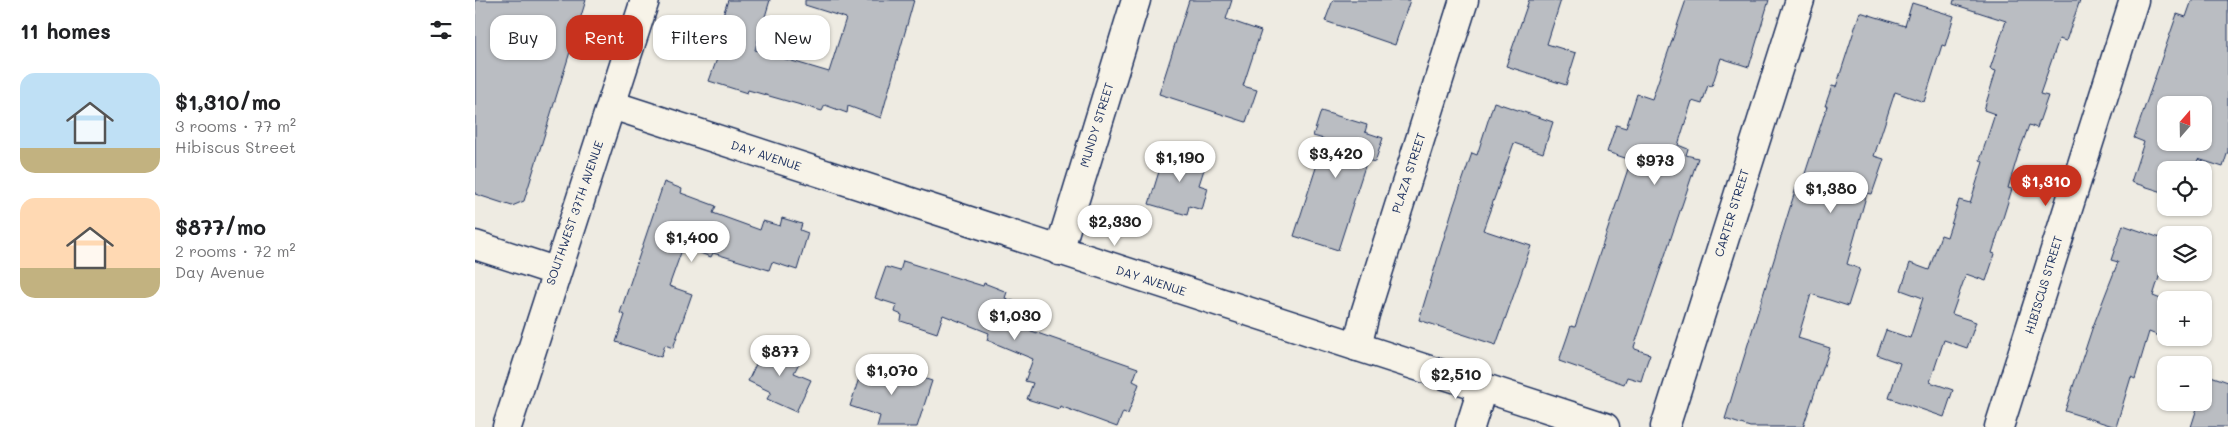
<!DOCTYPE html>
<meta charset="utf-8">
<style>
:root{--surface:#fff;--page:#f6f6f6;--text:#202124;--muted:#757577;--accent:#c8321e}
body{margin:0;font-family:Mali,sans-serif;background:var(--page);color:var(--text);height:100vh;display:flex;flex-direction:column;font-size:19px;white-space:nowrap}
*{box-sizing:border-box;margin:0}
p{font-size:16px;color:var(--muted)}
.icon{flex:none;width:28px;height:28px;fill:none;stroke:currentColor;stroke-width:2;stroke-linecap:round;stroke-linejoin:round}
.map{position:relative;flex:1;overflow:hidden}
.sheet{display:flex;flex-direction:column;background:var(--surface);width:475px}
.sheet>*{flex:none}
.banner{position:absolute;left:15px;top:15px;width:475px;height:45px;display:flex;gap:10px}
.needle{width:32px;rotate:20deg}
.buttons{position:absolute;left:1682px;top:96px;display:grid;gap:10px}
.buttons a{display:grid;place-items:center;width:55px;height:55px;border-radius:10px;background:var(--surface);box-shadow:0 1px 4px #0004;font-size:25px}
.price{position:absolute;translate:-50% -42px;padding:0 11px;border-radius:18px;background:#fff;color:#222;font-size:16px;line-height:32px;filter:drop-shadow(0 1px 2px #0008)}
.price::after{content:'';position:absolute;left:50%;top:30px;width:15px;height:11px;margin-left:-8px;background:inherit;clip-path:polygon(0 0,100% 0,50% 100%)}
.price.current{background:var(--accent);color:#fff}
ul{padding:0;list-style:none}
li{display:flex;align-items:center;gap:15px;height:125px;padding:0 20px}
li span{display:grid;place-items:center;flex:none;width:140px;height:100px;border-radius:15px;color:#555}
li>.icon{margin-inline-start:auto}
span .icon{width:60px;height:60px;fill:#fffc;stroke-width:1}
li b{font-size:21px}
h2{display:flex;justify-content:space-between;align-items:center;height:60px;padding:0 20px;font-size:21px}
.tag{padding:0 18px;border-radius:15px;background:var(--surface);box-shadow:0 1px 4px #0004;font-size:18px;line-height:45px}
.tag.current{background:var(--accent);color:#fff}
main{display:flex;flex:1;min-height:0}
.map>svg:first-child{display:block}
.building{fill:#babdc2;stroke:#1b2f5e;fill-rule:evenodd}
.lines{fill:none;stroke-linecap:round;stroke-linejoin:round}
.minor-casing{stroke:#1b2f5e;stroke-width:31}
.major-casing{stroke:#1b2f5e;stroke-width:31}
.minor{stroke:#f7f3e8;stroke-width:28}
.major{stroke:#f7f3e8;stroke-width:28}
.labels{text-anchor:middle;stroke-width:5;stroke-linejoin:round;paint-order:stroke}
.street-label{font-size:12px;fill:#1b2f5e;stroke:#f7f3e8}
</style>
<main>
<section class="sheet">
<h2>11 homes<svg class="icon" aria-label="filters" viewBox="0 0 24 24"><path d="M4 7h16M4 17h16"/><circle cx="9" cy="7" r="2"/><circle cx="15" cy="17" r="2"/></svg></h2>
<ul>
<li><span style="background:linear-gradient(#bfe0f5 75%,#c2b280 0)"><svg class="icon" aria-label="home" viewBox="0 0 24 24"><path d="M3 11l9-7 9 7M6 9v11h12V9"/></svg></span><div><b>$1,310/mo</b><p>3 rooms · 77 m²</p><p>Hibiscus Street</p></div></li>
<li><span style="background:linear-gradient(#ffd9b3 70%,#c2b280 0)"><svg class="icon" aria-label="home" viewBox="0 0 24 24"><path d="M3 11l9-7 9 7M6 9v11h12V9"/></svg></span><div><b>$877/mo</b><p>2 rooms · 72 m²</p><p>Day Avenue</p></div></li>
</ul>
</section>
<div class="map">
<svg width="1753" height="427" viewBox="0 0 1753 427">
<rect width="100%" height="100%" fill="#eeebe2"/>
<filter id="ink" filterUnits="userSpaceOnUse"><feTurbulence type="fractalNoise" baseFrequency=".02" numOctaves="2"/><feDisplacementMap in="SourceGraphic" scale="10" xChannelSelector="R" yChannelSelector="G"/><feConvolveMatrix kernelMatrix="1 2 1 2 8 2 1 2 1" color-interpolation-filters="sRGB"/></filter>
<g filter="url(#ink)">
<g class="building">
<path d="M0,0h111l-62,201 -12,5 -37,-12z"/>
<path d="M253,0h42l-15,50 74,22 17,-54 -41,-13v-5h109l-33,118 -33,-12 -1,7 -22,-8 -3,6 -74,-21 -1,3 -38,-12 13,-36 -8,-3z"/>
<path d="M714,0h43l-6,19 35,12 -18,55 14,4 -11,32 -87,-28z"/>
<path d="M858,0h77l-15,45 -70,-24z"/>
<path d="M1054,0h32l-14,44 29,9 -10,32 -60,-19z"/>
<path d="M1211,0h83l-20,67 -28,-9 -9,28 -4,-1 -6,19 -10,-3 -14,44 10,4 -2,6 12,3 -64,189 1,2 15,5 -5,14 -4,13 -14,-4 -3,7 -65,-23 12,-35 4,1 56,-167 -24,-8 9,-27 10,3 11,-34 15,5z"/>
<path d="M1479,0h126l-14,41 -7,-2 -19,55 8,2 -11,32 -8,-3 -11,30 -10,33 4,1 -20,64 3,1 -9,27 -20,-7 -14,40 24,8 -9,26 -23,-8 -14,42 23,8 -9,27 -55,-19 11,-35 -23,-8 9,-25 24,8 13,-40 -22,-8 9,-27 19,7 12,-35 6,2 12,-37 11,3 13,-41 -3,-2 15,-46 -11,-4 12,-39 -6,-2 16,-48 -53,-17z"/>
<path d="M1717,0h36v151l-5,16 -25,-8 -3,11h-29v23l-35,-11 13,-40 -10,-4 43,-124 9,3zM1691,105h38v37h-38z"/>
<path d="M1437,3l42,13 -9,30 -3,-1 -18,57 -29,-10 -21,64 10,3 -12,35 -5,-1 -20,71 13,5 -12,37 -37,-12 -13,44 32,10 -27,79h-53l-25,-8 71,-231 4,1 27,-83h-2l7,-20 4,1 24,-75 45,14z"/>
<path d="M1019,102l59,20 -10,31 -29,-10 -31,87 48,16 -35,99 -77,-25 33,-109 20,-58 5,2z"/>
<path d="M846,111l46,14 -2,7 18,6 -8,24 -8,-2 -29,90 -44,-14 29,-90 1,-7 -11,-3z"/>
<path d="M703,151l29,9 -8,25 9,3 -6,22 -13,-4 -2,9 -38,-11 16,-52 11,4z"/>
<path d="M189,182l18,7 -1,4 35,13 -3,7 47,17 3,-9 17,5 2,-8 20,6 -2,6 8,3 -11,37 -25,-8 -3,8 -56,-17 -2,4 -28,-10 -14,39 23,8 -19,54 -8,-3 -4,12 -45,-15 9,-27 -5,-2z"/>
<path d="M1648,225l43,15v15l-13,41 13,5v14l-7,21 -10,-4 -14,47 -4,-2 -15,50 -51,-16 27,-82 26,-67 -7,-2z"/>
<path d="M428,261l80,25 1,-3 23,9 -2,6 11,4 -4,9 15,6 -4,11 115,40 -5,13 6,3 -11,30 -5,-2 -6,15 -57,-21 -1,3 -32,-10 6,-16 -8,-2 8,-22 -46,-19 2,-7 -46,-18 -6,18 -36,-12 1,-6 -7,-3 2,-7 -22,-7 11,-31 14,4z"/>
<path d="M292,341l22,10 -3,6 13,6 -5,10 17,7 -15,32 -29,-13 4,-7 -23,-11z"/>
<path d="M400,363l57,18 -15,46h-40l3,-11 -30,-10 11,-34 10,3z"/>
<path d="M1733,375l20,7v45h-37l8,-25h5v-14z"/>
</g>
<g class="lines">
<defs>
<g id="minor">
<path d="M137,105l993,322"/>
<path d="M0,245l80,26"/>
<path d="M584,251l77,-251"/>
<path d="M882,347l8,-33 99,-314"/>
<path d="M995,427l13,-41"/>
<path d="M1190,427l135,-427"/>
<path d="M1524,427l135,-427"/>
</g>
<path id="major" d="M32,427l138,-427"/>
</defs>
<use href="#minor" class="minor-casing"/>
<use href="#major" class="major-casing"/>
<use href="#minor" class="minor"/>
<use href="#major" class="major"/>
</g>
</g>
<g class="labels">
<g class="street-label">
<text transform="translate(622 125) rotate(-73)" y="4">MUNDY STREET</text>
<text transform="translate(291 156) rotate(18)" y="4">DAY AVENUE</text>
<text transform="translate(934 173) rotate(-72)" y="4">PLAZA STREET</text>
<text transform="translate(100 213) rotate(-71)" y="4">SOUTHWEST 37TH AVENUE</text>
<text transform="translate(1257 213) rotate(-73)" y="4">CARTER STREET</text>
<text transform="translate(676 281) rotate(18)" y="4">DAY AVENUE</text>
<text transform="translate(1569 285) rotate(-73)" y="4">HIBISCUS STREET</text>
</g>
</g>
</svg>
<div class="buttons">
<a><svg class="needle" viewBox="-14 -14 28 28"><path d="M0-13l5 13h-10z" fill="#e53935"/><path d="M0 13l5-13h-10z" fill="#757577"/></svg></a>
<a><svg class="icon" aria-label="locate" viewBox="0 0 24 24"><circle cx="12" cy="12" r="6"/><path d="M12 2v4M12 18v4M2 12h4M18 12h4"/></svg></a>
<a><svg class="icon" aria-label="layers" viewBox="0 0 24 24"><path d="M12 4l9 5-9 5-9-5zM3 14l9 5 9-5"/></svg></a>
<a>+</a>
<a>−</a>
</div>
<b class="price" style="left:861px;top:179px">$3,420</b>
<b class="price" style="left:705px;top:183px">$1,190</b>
<b class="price" style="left:1180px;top:186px">$973</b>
<b class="price current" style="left:1571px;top:207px">$1,310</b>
<b class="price" style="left:1356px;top:214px">$1,380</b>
<b class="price" style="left:640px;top:247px">$2,330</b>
<b class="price" style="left:217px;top:263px">$1,400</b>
<b class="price" style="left:540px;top:341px">$1,030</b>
<b class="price" style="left:305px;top:377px">$877</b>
<b class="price" style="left:417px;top:396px">$1,070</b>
<b class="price" style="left:981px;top:400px">$2,510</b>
<div class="banner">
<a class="tag">Buy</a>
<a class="tag current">Rent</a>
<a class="tag">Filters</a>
<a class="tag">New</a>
</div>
</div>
</main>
